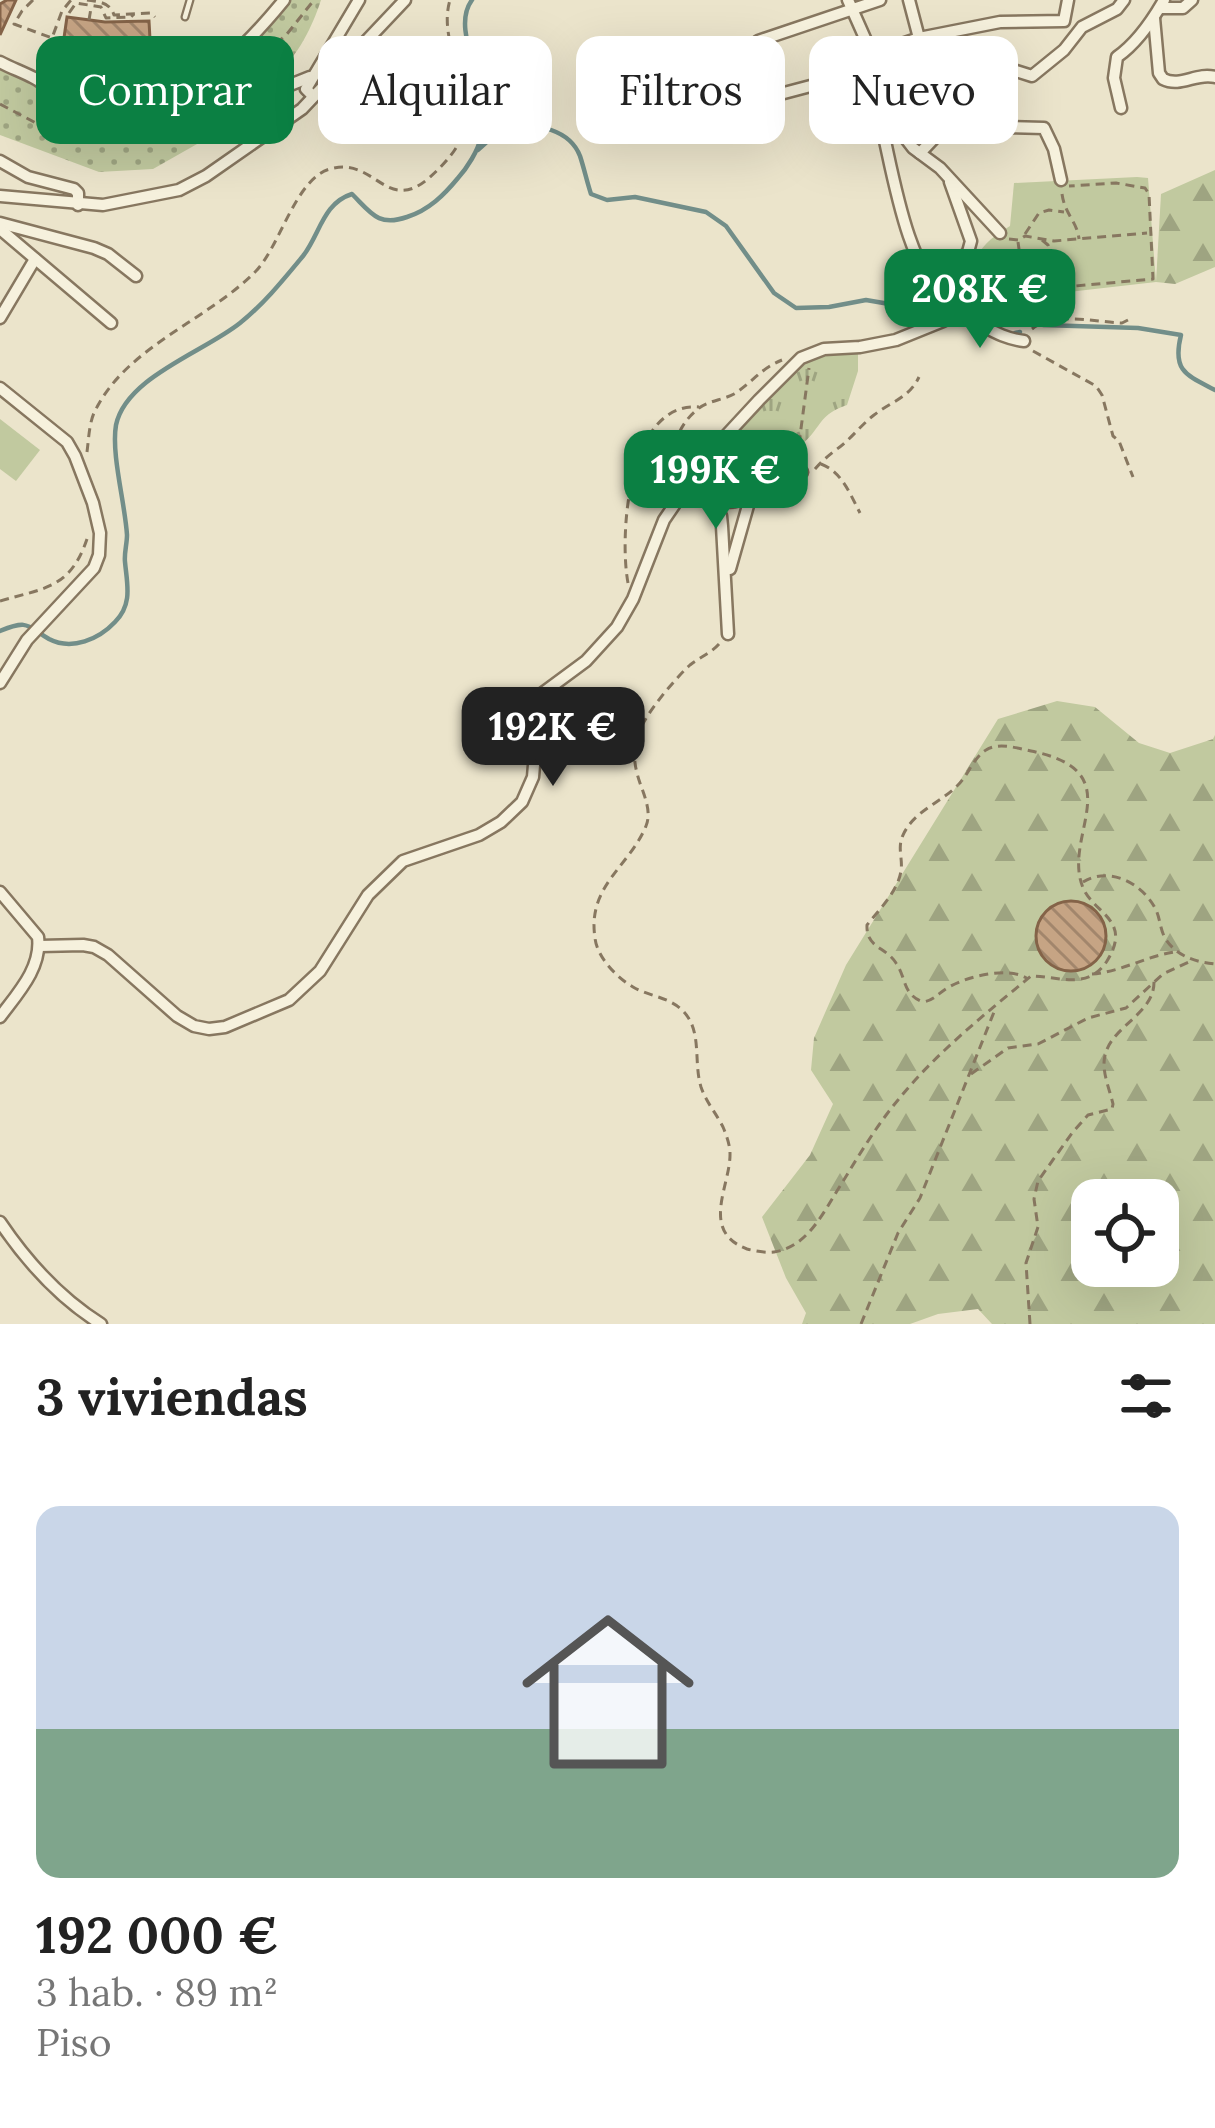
<!DOCTYPE html>
<html lang="es">
<meta charset="utf-8">
<style>
:root{--surface:#fff;--page:#f6f6f6;--text:#222;--muted:#767676;--accent:#0b8043}
body{margin:0;font-family:Lora,serif;background:var(--page);color:var(--text);height:100vh;display:flex;flex-direction:column;font-size:45px;white-space:nowrap}
*{box-sizing:border-box;margin:0}
p{font-size:39px;color:var(--muted)}
.icon{flex:none;width:66px;height:66px;fill:none;stroke:currentColor;stroke-width:2;stroke-linecap:round;stroke-linejoin:round}
.map{position:relative;height:1324px;overflow:hidden}
.details{display:flex;flex-direction:column;background:var(--surface);flex:1}
.details>*{flex:none}
.guide{position:absolute;left:36px;top:36px;width:1143px;height:108px;display:flex;gap:24px}
.controls{position:absolute;left:1071px;top:1179px;display:grid;gap:24px}
.controls a{display:grid;place-items:center;width:108px;height:108px;border-radius:24px;background:var(--surface);box-shadow:0 12px 48px #0002;font-size:60px}
.price{position:absolute;translate:-50% -102px;padding:0 27px;border-radius:24px;background:var(--accent);color:#fff;font-size:39px;line-height:78px;filter:drop-shadow(0 3px 6px #0008)}
.price::after{content:'';position:absolute;left:50%;top:72px;width:36px;height:27px;margin-left:-18px;background:inherit;clip-path:polygon(0 0,100% 0,50% 100%)}
.price.current{background:#222;color:#fff}
ul{padding:0;list-style:none}
li{display:grid;align-content:center;gap:24px;height:636px;padding:0 36px}
li span{display:grid;place-items:center;height:372px;border-radius:24px;color:#555}
li>.icon{margin-inline-start:auto}
span .icon{width:216px;height:216px;fill:#fffc;stroke-width:1}
li b{font-size:51px}
h2{display:flex;justify-content:space-between;align-items:center;height:144px;padding:0 36px;font-size:51px}
.chip{padding:0 42px;border-radius:24px;background:var(--surface);box-shadow:0 12px 48px #0002;font-size:42px;line-height:108px}
.chip.current{background:var(--accent);color:#fff}
.map>svg:first-child{display:block}
.grass{fill:url(#grass-tufts)}
.forest{fill:url(#forest-firs);fill-rule:evenodd}
.park{fill:#c1c99f}
.garden{fill:url(#garden-dots)}
.lines{fill:none;stroke-linecap:round;stroke-linejoin:round}
.stream{stroke:#728e89;stroke-width:4.5}
.building{fill:url(#building-back-hatch);stroke:#846348;stroke-width:3}
.lane-casing{stroke:#877760;stroke-width:9}
.street-casing{stroke:#877760;stroke-width:15}
.path{stroke:#877760;stroke-width:3;stroke-dasharray:9 6;stroke-linecap:butt}
.lane{stroke:#f6f1dd;stroke-width:4.5}
.street{stroke:#f6f1dd;stroke-width:10}
</style>
<div class="map">
<svg width="1215" height="1324" viewBox="0 0 1215 1324">
<defs>
<pattern id="grass-tufts" width="24" height="20" patternUnits="userSpaceOnUse" patternTransform="scale(3)"><rect width="24" height="20" fill="#c1c99f"/><path d="M3 7l-1-3M5 7V3M7 7l1-3M15 17l-1-3M17 17v-4M19 17l1-3" fill="none" stroke="#9ea481"/></pattern>
<pattern id="forest-firs" width="22" height="20" patternUnits="userSpaceOnUse" patternTransform="scale(3)"><rect width="22" height="20" fill="#c1c99f"/><path d="M5 1l3.5 6h-7zM16 11l3.5 6h-7z" fill="#9ea481"/></pattern>
<pattern id="garden-dots" width="8" height="8" patternUnits="userSpaceOnUse" patternTransform="scale(3)"><rect width="8" height="8" fill="#c1c99f"/><path d="M2 2h.1M6 6h.1" fill="none" stroke="#9ea481" stroke-width="1.8" stroke-linecap="round"/></pattern>
<pattern id="building-back-hatch" width="6" height="6" patternUnits="userSpaceOnUse" patternTransform="scale(3)"><rect width="6" height="6" fill="#c6a484"/><path d="M-1 5l2 2M0 0l6 6M5-1l2 2" fill="none" stroke="#a2866c"/></pattern>
</defs>
<rect width="100%" height="100%" fill="#ebe4cb"/>
<path class="grass" d="M858,352v19l-11,34c-34,11 -25,30 -54,44l-8,-11 -29,-4 -33,41 21,16c-18,12 -42,2 -35,-22 6,-21 82,-98 103,-109 14,-7 31,-6 46,-8z"/>
<g class="forest">
<path d="M1215,170v97l-40,17 -19,-2 5,-88z"/>
<path d="M1057,701l38,6 44,36 31,10 43,-14 2,-4v589h-223l-14,-15 -40,5 -28,10h-108l4,-11 -20,-35 -24,-61 48,-62 23,-51 -22,-34 3,-32 32,-73 152,-246zM1158,1200v66h-66v-66z"/>
</g>
<g class="park">
<path d="M1137,177l11,1 8,104 -141,16 -13,-1 -29,-25c3,-24 18,-34 37,-46l4,-43z"/>
<path d="M0,419l40,31 -24,31 -16,-12z"/>
<path d="M764,432l21,6 8,11 -8,16 -21,2c-18,16 -14,31 -41,19 -1,-21 23,-46 41,-54z"/>
</g>
<path class="garden" d="M291,0h30c-8,25 -23,57 -45,74 -23,17 -60,20 -56,57l-67,38 -54,3 -99,-37v-67l102,43 42,3 33,-15 38,-24 30,-24z"/>
<g class="lines">
<g class="stream">
<path d="M478,150c9,-9 20,-18 33,-22 25,-6 59,2 69,28 4,12 7,26 11,38l16,6 28,-3 71,15 20,14 48,67 22,15 33,-1 37,-7 70,12"/>
<path d="M956,319l12,5"/>
<path d="M1043,325l95,3 43,7c-9,36 5,40 34,55"/>
<path d="M1015,333l5,-1"/>
<path d="M0,631c29,-12 27,-5 49,8 23,12 50,0 66,-17 18,-18 12,-38 10,-60 -1,-9 2,-18 2,-27 -2,-32 -16,-81 -11,-110 10,-48 88,-73 124,-102 23,-18 44,-44 63,-67 17,-22 20,-53 49,-62 19,19 26,33 55,23 22,-7 37,-22 51,-39 9,-10 20,-27 23,-41 2,-13 1,-34 -1,-47 -4,-27 -26,-66 -8,-90"/>
</g>
</g>
<g class="building">
<path d="M7,0h9l-16,35v-31z"/>
<path d="M67,17l38,5 44,-1 3,55 5,15 -19,4 -3,-5 -2,-49 -26,-1 -7,48 -13,-2 -2,3 -16,-3v-5l-11,-2z"/>
<circle cx="1071" cy="936" r="35"/>
</g>
<g class="lines">
<defs>
<path id="lane" d="M185,17l5,-17"/>
<g id="street">
<path d="M848,0l24,54 15,59 9,13 17,22 27,20 60,65"/>
<path d="M909,0l10,38"/>
<path d="M1160,8h23l9,-8"/>
<path d="M1154,18l5,55 4,6c18,9 33,-7 52,-2"/>
<path d="M758,41l122,-41"/>
<path d="M872,54l47,-16 81,-16 64,-1 4,-21"/>
<path d="M0,62c11,6 23,10 34,16 10,5 20,16 31,19 15,5 67,12 82,9 51,-9 106,-68 137,-106"/>
<path d="M942,76l7,-2 7,-11v-5h23l12,5"/>
<path d="M784,93l91,-24"/>
<path d="M313,96l-7,-7 53,-89"/>
<path d="M235,107l75,-30"/>
<path d="M1121,108l-7,-30 3,-21c20,-14 35,-36 47,-57"/>
<path d="M887,113l-6,10c13,55 25,142 68,183 8,8 22,13 32,19 15,8 26,14 43,16"/>
<path d="M995,134l-4,-71 41,13 32,-26 18,-23 35,-18 7,-9"/>
<path d="M920,153l19,-20 56,1 15,-7 34,1 10,21 7,31"/>
<path d="M0,161l28,16 46,12 4,4v12"/>
<path d="M0,196l103,9 76,-15 27,-14 96,-67 103,-109"/>
<path d="M0,223l94,25 14,6 28,22"/>
<path d="M0,229l111,94"/>
<path d="M922,265l41,-8 5,-5 3,-11 -21,-59"/>
<path d="M0,318l35,-59"/>
<path d="M0,388l67,54 8,14 18,47 7,30 -1,22 -5,13 -67,72 -27,43"/>
<path d="M702,468l3,20 6,9c39,17 36,-15 60,-25 10,-4 21,-1 31,0"/>
<path d="M711,497l10,19 1,10 6,108"/>
<path d="M730,569l21,-74"/>
<path d="M0,892l38,45c4,31 -21,57 -38,80"/>
<path d="M40,946l43,-1 11,2 14,8 69,61 17,10 15,3 16,-2 64,-27 31,-29 48,-76 35,-34 76,-26 22,-13 21,-20 11,-25 1,-12 -4,-47 10,-23 46,-34 31,-34 16,-28 31,-79 45,-66 50,-54 42,-42 23,-9 36,-2 36,-7 47,-19 8,-12"/>
<path d="M0,1222c27,40 61,77 101,102"/>
</g>
</defs>
<use href="#lane" class="lane-casing"/>
<use href="#street" class="street-casing"/>
<g class="path">
<path d="M33,0l-11,11 -8,13 38,14 10,-27 9,-11"/>
<path d="M87,0c12,2 23,2 27,15l37,-2 4,4"/>
<path d="M69,13l7,-10 25,4 5,11 25,-1 3,-3"/>
<path d="M89,20l2,-12"/>
<path d="M0,104l51,27 24,7 46,2 20,-2 44,-19 36,-26 66,-59 27,-34"/>
<path d="M1062,194c3,21 15,27 17,45"/>
<path d="M1025,234l14,-21 10,-3 15,2"/>
<path d="M1009,239l10,1 6,-4 29,5 93,-8"/>
<path d="M1042,240l6,5 3,9 12,8 12,24 78,-7 -4,-85 -4,-6 -29,-5 -47,3"/>
<path d="M1018,242l3,21 26,-3 4,-6"/>
<path d="M1011,273l9,-9"/>
<path d="M1032,329c21,-18 63,-7 90,-6l8,-4"/>
<path d="M1033,351l63,35 6,9 11,41 6,5 14,36"/>
<path d="M87,452c2,-15 2,-32 10,-45 33,-62 111,-87 159,-136 24,-25 40,-93 74,-102 45,-13 56,46 99,9 9,-8 18,-17 25,-27 34,-50 -19,-101 -4,-151"/>
<path d="M797,459l12,-91"/>
<path d="M821,464c21,8 29,30 39,49"/>
<path d="M815,469c8,-9 13,-13 22,-20 13,-9 24,-24 37,-34 18,-14 35,-17 45,-38"/>
<path d="M672,490c-5,-27 2,-63 26,-81 9,-8 25,-9 36,-15 19,-12 26,-25 48,-34"/>
<path d="M628,583c-9,-48 0,-182 71,-176"/>
<path d="M0,601c44,-13 70,-12 87,-62"/>
<path d="M719,644c-9,10 -19,13 -29,21 -9,8 -17,18 -25,27 -20,26 -37,47 -28,81 4,17 16,36 9,53 -17,41 -59,60 -51,112 2,19 21,39 38,49 15,9 36,10 49,23 21,20 11,51 19,77 5,15 15,26 22,40 3,7 7,18 7,26 1,32 -31,78 17,96 8,2 19,4 27,3 35,-5 51,-43 68,-69 17,-28 35,-58 56,-83 37,-46 87,-86 133,-124 26,0 57,15 76,-15 25,-40 -11,-47 -23,-71 -25,-53 51,-118 -53,-139 -14,-3 -33,-9 -45,-1 -13,8 -18,26 -29,36 -17,17 -43,25 -54,49 -6,13 0,23 -2,36 -3,20 -22,39 -34,54 -1,23 18,21 29,38 11,16 6,31 27,39 12,-2 15,-9 26,-15 19,-11 61,-21 79,-8"/>
<path d="M1083,882c26,-16 60,1 73,28 4,8 4,19 9,28 11,18 30,24 50,26"/>
<path d="M1092,974c29,-2 54,-18 83,-22"/>
<path d="M971,1074l37,-26 30,-4 50,-26 38,-10 37,-34 30,-14"/>
<path d="M861,1324l37,-91 22,-35 74,-186"/>
<path d="M1030,1324l-4,-61 12,-36 -4,-28 4,-18 34,-48 16,-18 24,-6 1,-5c-3,-13 -9,-27 -9,-40 0,-37 51,-47 50,-83"/>
</g>
<use href="#lane" class="lane"/>
<use href="#street" class="street"/>
</g>
</svg>
<div class="controls">
<a><svg class="icon" aria-label="locate" viewBox="0 0 24 24"><circle cx="12" cy="12" r="6"/><path d="M12 2v4M12 18v4M2 12h4M18 12h4"/></svg></a>
</div>
<b class="price" style="left:980px;top:351px">208K €</b>
<b class="price" style="left:716px;top:532px">199K €</b>
<b class="price current" style="left:553px;top:789px">192K €</b>
<div class="guide">
<a class="chip current">Comprar</a>
<a class="chip">Alquilar</a>
<a class="chip">Filtros</a>
<a class="chip">Nuevo</a>
</div>
</div>
<section class="details">
<h2>3 viviendas<svg class="icon" aria-label="filters" viewBox="0 0 24 24"><path d="M4 7h16M4 17h16"/><circle cx="9" cy="7" r="2"/><circle cx="15" cy="17" r="2"/></svg></h2>
<ul>
<li><span style="background:linear-gradient(#c9d6e8 60%,#7fa58c 0)"><svg class="icon" aria-label="home" viewBox="0 0 24 24"><path d="M3 11l9-7 9 7M6 9v11h12V9"/></svg></span><div><b>192 000 €</b><p>3 hab. · 89 m²</p><p>Piso</p></div></li>
</ul>
</section>
